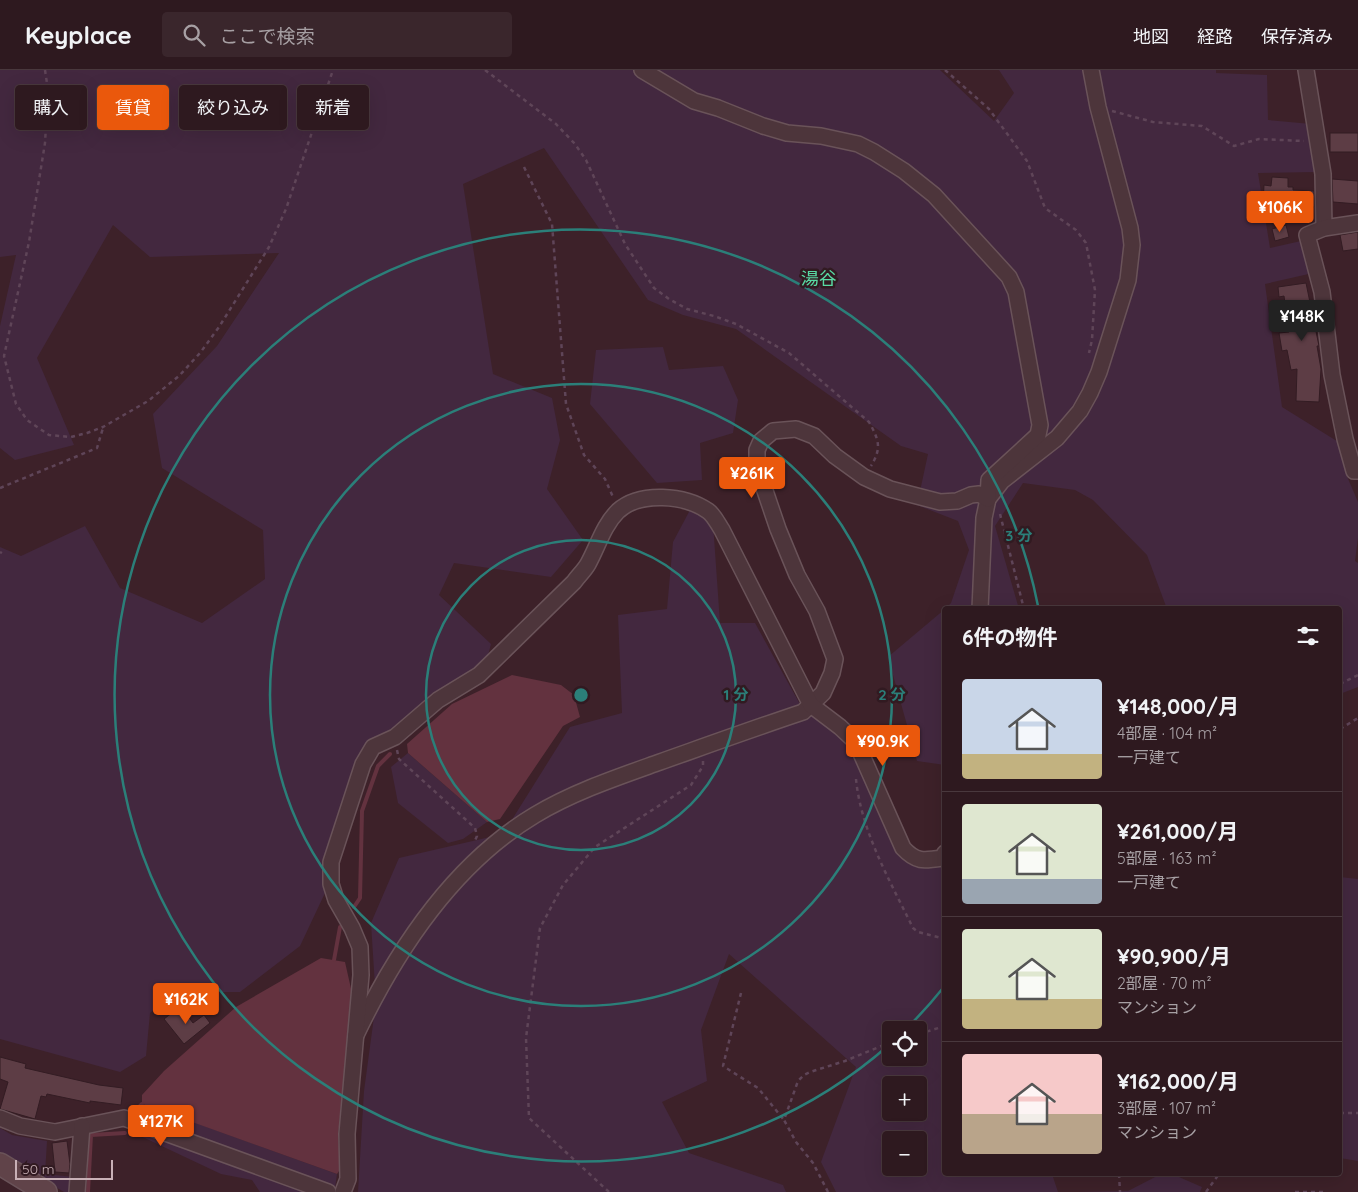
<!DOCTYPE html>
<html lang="ja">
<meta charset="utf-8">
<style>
:root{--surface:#2e191f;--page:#3a262c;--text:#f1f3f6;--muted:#a7a0a4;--line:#49383d;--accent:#ea580c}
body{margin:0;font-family:Quicksand,"Noto Sans JP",sans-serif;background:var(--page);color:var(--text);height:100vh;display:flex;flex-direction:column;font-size:19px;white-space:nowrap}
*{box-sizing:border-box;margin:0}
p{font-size:16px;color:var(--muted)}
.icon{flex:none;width:28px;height:28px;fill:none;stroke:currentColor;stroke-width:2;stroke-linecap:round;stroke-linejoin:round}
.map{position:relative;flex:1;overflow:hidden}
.sheet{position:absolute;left:942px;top:536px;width:400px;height:570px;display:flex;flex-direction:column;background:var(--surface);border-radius:5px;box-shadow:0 5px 20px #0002,0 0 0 1px var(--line)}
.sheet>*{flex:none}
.banner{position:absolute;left:15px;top:15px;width:475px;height:45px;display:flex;gap:10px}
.buttons{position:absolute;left:882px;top:951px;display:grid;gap:10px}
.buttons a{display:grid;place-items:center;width:45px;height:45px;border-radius:5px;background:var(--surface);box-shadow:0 5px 20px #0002,0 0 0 1px var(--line);font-size:25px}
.scale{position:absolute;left:15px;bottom:12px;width:98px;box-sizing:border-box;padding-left:5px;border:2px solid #c8b0b6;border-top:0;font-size:14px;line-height:18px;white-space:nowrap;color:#c8b0b6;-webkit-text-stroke:4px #311a21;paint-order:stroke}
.price{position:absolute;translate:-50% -42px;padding:0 11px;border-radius:5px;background:var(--accent);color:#fff;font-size:16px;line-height:32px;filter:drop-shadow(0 1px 2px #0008)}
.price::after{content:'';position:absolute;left:50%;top:30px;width:15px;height:11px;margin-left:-8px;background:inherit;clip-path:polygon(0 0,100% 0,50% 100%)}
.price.active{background:#222;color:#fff}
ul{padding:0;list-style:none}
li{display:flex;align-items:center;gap:15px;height:125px;padding:0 20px}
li+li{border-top:1px solid var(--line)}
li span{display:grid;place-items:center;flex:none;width:140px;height:100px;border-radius:5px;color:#555}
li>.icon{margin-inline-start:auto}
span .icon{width:60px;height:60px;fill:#fffc;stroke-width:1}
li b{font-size:21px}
h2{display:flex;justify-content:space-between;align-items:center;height:60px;padding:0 20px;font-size:21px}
.chip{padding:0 18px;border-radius:5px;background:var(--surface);box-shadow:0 5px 20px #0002,0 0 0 1px var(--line);font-size:18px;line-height:45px}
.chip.active{background:var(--accent);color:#fff}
header{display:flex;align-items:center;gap:30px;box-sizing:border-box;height:70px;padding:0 25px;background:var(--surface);border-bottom:1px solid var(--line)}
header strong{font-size:24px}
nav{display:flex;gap:28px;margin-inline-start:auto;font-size:18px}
.search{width:350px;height:45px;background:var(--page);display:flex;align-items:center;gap:12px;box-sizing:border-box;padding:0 18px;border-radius:5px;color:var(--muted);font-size:19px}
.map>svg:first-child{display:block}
.green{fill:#43283f;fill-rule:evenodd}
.water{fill:#63323f}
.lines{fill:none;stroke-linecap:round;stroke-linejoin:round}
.stream{stroke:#63323f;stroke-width:4}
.building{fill:#5d3d45;stroke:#331c23}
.street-casing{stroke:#6a5359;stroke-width:18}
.secondary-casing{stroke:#6a5359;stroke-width:24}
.path{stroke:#5f4558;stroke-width:2.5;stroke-dasharray:4 4;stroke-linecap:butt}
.street{stroke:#4d353b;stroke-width:15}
.secondary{stroke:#604349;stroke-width:21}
.ring{fill:none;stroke:#2b7f79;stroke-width:2.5}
.labels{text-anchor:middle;stroke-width:5;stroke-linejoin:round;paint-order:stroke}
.neighbourhood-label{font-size:18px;fill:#59daa4;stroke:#311a21}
.centre{fill:#2b7f79;stroke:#311a21;stroke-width:2.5}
.ring-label{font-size:15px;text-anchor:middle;font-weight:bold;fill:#2b7f79;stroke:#311a21;stroke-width:5;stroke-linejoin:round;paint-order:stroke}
</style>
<header>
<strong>Keyplace</strong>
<div class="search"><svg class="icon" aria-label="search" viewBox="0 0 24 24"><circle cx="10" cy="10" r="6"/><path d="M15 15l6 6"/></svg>ここで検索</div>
<nav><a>地図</a><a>経路</a><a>保存済み</a></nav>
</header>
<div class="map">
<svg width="1358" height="1122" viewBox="0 0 1358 1122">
<rect width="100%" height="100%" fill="#3d2129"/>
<g class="green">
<path d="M0,0h940l54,51 20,-28 -15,-23h217v3l51,2 1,45 43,4 7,48 -60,1 12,75 31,-7 12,32 -48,11 17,123 58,36 6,31 12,28v36l-3,23 3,2v124l-18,7v-85h-173l-20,-54 -54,-55 -18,-10 -52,-7 -28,43 24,83h-74l6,-6 18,-53 -11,-29 -41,-16 11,-51 -27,-8 -165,-117 -53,-14 -35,-15 -104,-152 -81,36 30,190 59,24 8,42 -13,49 36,51 -32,37 -97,-14 -15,32 52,49 -9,34 -104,64 -45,134 -33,70 -60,46h-63l-27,21 -4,43 -26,16 -120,-33v-492l21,9 64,-30 35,62 82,35 63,-44 -2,-49 -101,-62 -9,-54 64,-68 62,-93 -129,4 -37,-32 -76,133 37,87 -59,15 -15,-12v-122l16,-71 -16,2z"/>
<path d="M663,277l6,23 54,-4 15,34 -5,33 -33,10 2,37 -45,3 -67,-79 6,-54z"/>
<path d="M690,440l23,13 7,100h35l46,83 46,37 54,115 28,10 16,-6v312h107l6,18h-222l-15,-30 35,-95 -127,-113 -28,76 6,51 -45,21 27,51 94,32 3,7h-428l6,-101 12,-89 -5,-79 28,-65 104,-24 67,-107 52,-14 -4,-98 49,-6 6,-67zM891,960h28v28h-28zM891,1015h28v27h-28zM891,1070h28v28h-28z"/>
<path d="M945,539v156l-28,-4 -29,-104z"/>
<path d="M408,683l79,69 -24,17 -15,4 -50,-40 -7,-36z"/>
<path d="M1340,807l18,2v282l-18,-3z"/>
<path d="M149,1036l188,68 -2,14 -11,4h-64l-8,-12 -31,-6 -89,-42z"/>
<path d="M0,1058l12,7 35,6 -2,33 29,3 -3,15h-7l-64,-38z"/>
<path d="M1161,1104h11l30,13 -2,5h-124l52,-1z"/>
</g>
<g class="water">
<path d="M512,605l49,10 13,10 6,22 -17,9 -63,93 -13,3 -79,-69 -1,-9 45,-40z"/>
<path d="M321,888l24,4 7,31 -14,144 3,31 -4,6 -195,-70v-9l22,-24 72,-64z"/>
</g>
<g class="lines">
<g class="stream">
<path d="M354,837l6,-9 2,-87 16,-45 12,-12"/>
<path d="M334,890l6,-33"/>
<path d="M135,1041l7,-7"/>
<path d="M88,1122l3,-57 34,-2"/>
</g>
</g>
<g class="building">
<rect x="1330" y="63" width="28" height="19"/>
<path d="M1272,107l16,1v9h5v3l21,1v16l-51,-2 1,-20 7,1z"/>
<path d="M1332,109l26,2v23l-25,-2z"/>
<path d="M1286,155l3,12 -14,4 -3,-12z"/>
<path d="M1358,162v17l-15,2 -3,-16z"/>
<path d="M1306,213l13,63h-2l4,23 -2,33 -23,-1 1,-32 -6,1 -4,-20 -5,1 -3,-18 10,-1 -5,-36 -5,1 -1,-10z"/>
<path d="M177,939l4,5 3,-3 9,12 11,-8 6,8 -26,21 -20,-25z"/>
<path d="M0,987l26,7 -1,4 26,6 48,11 24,3 -2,17 -31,-4v2l-43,-9 -1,3 -5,-1 -6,23 -35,-10 8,-27 -8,-3z"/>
<path d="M67,1071l3,23 -1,9 -14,-1 -3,-29z"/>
</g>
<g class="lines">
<defs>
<g id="street">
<path d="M1306,0l17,104 1,54"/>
<path d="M1358,153l-34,5 -17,7 15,57 10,83 13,64 9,32h4"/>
<path d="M980,539l4,-91 4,-19 14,-18 55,-43 23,-27 10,-18 9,-21 29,-92 4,-35 -2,-17 -32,-121 -7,-37"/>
<path d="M356,965c40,-84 97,-171 179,-220 38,-23 83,-38 125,-53 48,-17 95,-34 143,-50l20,-19 9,-20 3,-14 -18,-48 -20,-36 -19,-46 -17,-50 -4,-17v-12l4,-9 12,-10 23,-2 18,7 21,20 29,21 26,12 50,13 17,-1 14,-6 8,-1 9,5 1,-19 49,-45 2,-10 -24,-133 -7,-15 -75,-82 -30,-24 -30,-19 -16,-8 -37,-8 -34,-3 -24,-7 -45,-18 -24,-7 -52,-31"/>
<path d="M0,1048l20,8 35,6 69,-14 204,74"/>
<path d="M77,1122l5,-66"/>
<path d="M343,1122l5,-13 -1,-45 14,-159 -1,-28 -8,-19 -16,-28 -5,-16v-22l32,-98 10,-17 22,-10 43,-37 41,-25 95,-93c4,-6 10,-11 14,-18 10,-18 15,-38 30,-53 22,-20 67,-16 90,0 6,4 10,13 14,19l89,175 29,22 16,15 47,106c13,14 20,13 39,10l3,-5"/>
</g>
<path id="secondary" d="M0,1094l46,28"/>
</defs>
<use href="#street" class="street-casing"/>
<use href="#secondary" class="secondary-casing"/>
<g class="path">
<path d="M45,0l3,20 -3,53 -16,99 -25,114 12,48 11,16 22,15 22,2 16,-4 16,-6 45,-26 31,-25 21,-23 19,-26 50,-80 17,-38 47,-139"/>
<path d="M485,0l71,54 19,20 11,16 39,84 29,44 15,11 18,10 27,7 22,8 53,29 80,69c10,18 13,26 2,44"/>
<path d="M945,0l44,39 38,52 18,47 31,22 10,13 9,47 -3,50 -3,13"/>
<path d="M1112,41l41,11 49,4 32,20 25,-7 45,2"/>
<path d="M524,97l28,57 14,180 18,51 21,24 8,18"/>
<path d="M0,418l97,-40 6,-20"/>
<path d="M1000,444l24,95"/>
<path d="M0,482l2,1"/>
<path d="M1340,614l18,-9"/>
<path d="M1340,659l18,-11"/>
<path d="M397,680l2,9 76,69 2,8 -3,7"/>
<path d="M856,709c5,52 34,102 57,149l5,4 27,7"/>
<path d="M741,923l-18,73 35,22 26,32"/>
<path d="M919,964l26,-8"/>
<path d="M1340,1043h18"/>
<path d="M1119,1104l1,18"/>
<path d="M609,1122l-80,-74 -3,-80 14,-110 23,-43 32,-38 96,-62 12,-19v-5"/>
<path d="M828,1122l-15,-29 -17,-21 -12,-22 14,-39 6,-6 6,-3 35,-11 46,-19"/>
<path d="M1206,1122l13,-18"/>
<path d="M1295,1122h30"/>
</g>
<use href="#street" class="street"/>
<use href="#secondary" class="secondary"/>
</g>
<g class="ring">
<circle cx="581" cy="625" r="155"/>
<circle cx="581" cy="625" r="311"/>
<path d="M943 918A466 466 0 0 1 908 957M890 974A466 466 0 1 1 1038 536"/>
</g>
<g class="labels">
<g class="neighbourhood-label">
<text x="819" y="215">湯谷</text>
</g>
</g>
<circle cx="581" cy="625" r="8" class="centre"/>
<g class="ring-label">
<text x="1019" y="471">3 分</text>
<text x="736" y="630">1 分</text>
<text x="892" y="630">2 分</text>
</g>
</svg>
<div class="buttons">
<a><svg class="icon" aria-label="locate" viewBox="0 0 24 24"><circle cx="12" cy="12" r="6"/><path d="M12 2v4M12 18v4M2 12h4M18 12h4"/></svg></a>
<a>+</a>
<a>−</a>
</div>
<div class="scale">50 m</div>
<b class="price" style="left:1280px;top:163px">¥106K</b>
<b class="price active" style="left:1302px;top:272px">¥148K</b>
<b class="price" style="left:752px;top:429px">¥261K</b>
<b class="price" style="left:883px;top:697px">¥90.9K</b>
<b class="price" style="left:186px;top:955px">¥162K</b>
<b class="price" style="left:161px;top:1077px">¥127K</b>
<div class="banner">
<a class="chip">購入</a>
<a class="chip active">賃貸</a>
<a class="chip">絞り込み</a>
<a class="chip">新着</a>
</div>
<section class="sheet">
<h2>6件の物件<svg class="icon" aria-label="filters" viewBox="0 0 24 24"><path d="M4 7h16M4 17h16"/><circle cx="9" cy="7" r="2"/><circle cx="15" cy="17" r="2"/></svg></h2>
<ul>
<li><span style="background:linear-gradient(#c9d6e8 75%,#c2b280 0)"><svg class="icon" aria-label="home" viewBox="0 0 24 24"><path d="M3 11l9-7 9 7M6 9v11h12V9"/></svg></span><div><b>¥148,000/月</b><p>4部屋 · 104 m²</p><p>一戸建て</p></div></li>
<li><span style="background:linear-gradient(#dfe7d0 75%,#9aa5b1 0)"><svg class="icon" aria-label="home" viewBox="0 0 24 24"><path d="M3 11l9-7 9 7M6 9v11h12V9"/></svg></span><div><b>¥261,000/月</b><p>5部屋 · 163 m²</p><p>一戸建て</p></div></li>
<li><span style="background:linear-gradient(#dfe7d0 70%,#c2b280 0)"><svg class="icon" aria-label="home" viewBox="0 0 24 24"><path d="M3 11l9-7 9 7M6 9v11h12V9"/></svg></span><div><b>¥90,900/月</b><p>2部屋 · 70 m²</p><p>マンション</p></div></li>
<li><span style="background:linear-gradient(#f6c9c9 60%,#b9a48a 0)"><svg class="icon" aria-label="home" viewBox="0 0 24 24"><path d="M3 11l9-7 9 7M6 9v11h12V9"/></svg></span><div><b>¥162,000/月</b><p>3部屋 · 107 m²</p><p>マンション</p></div></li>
</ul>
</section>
</div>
